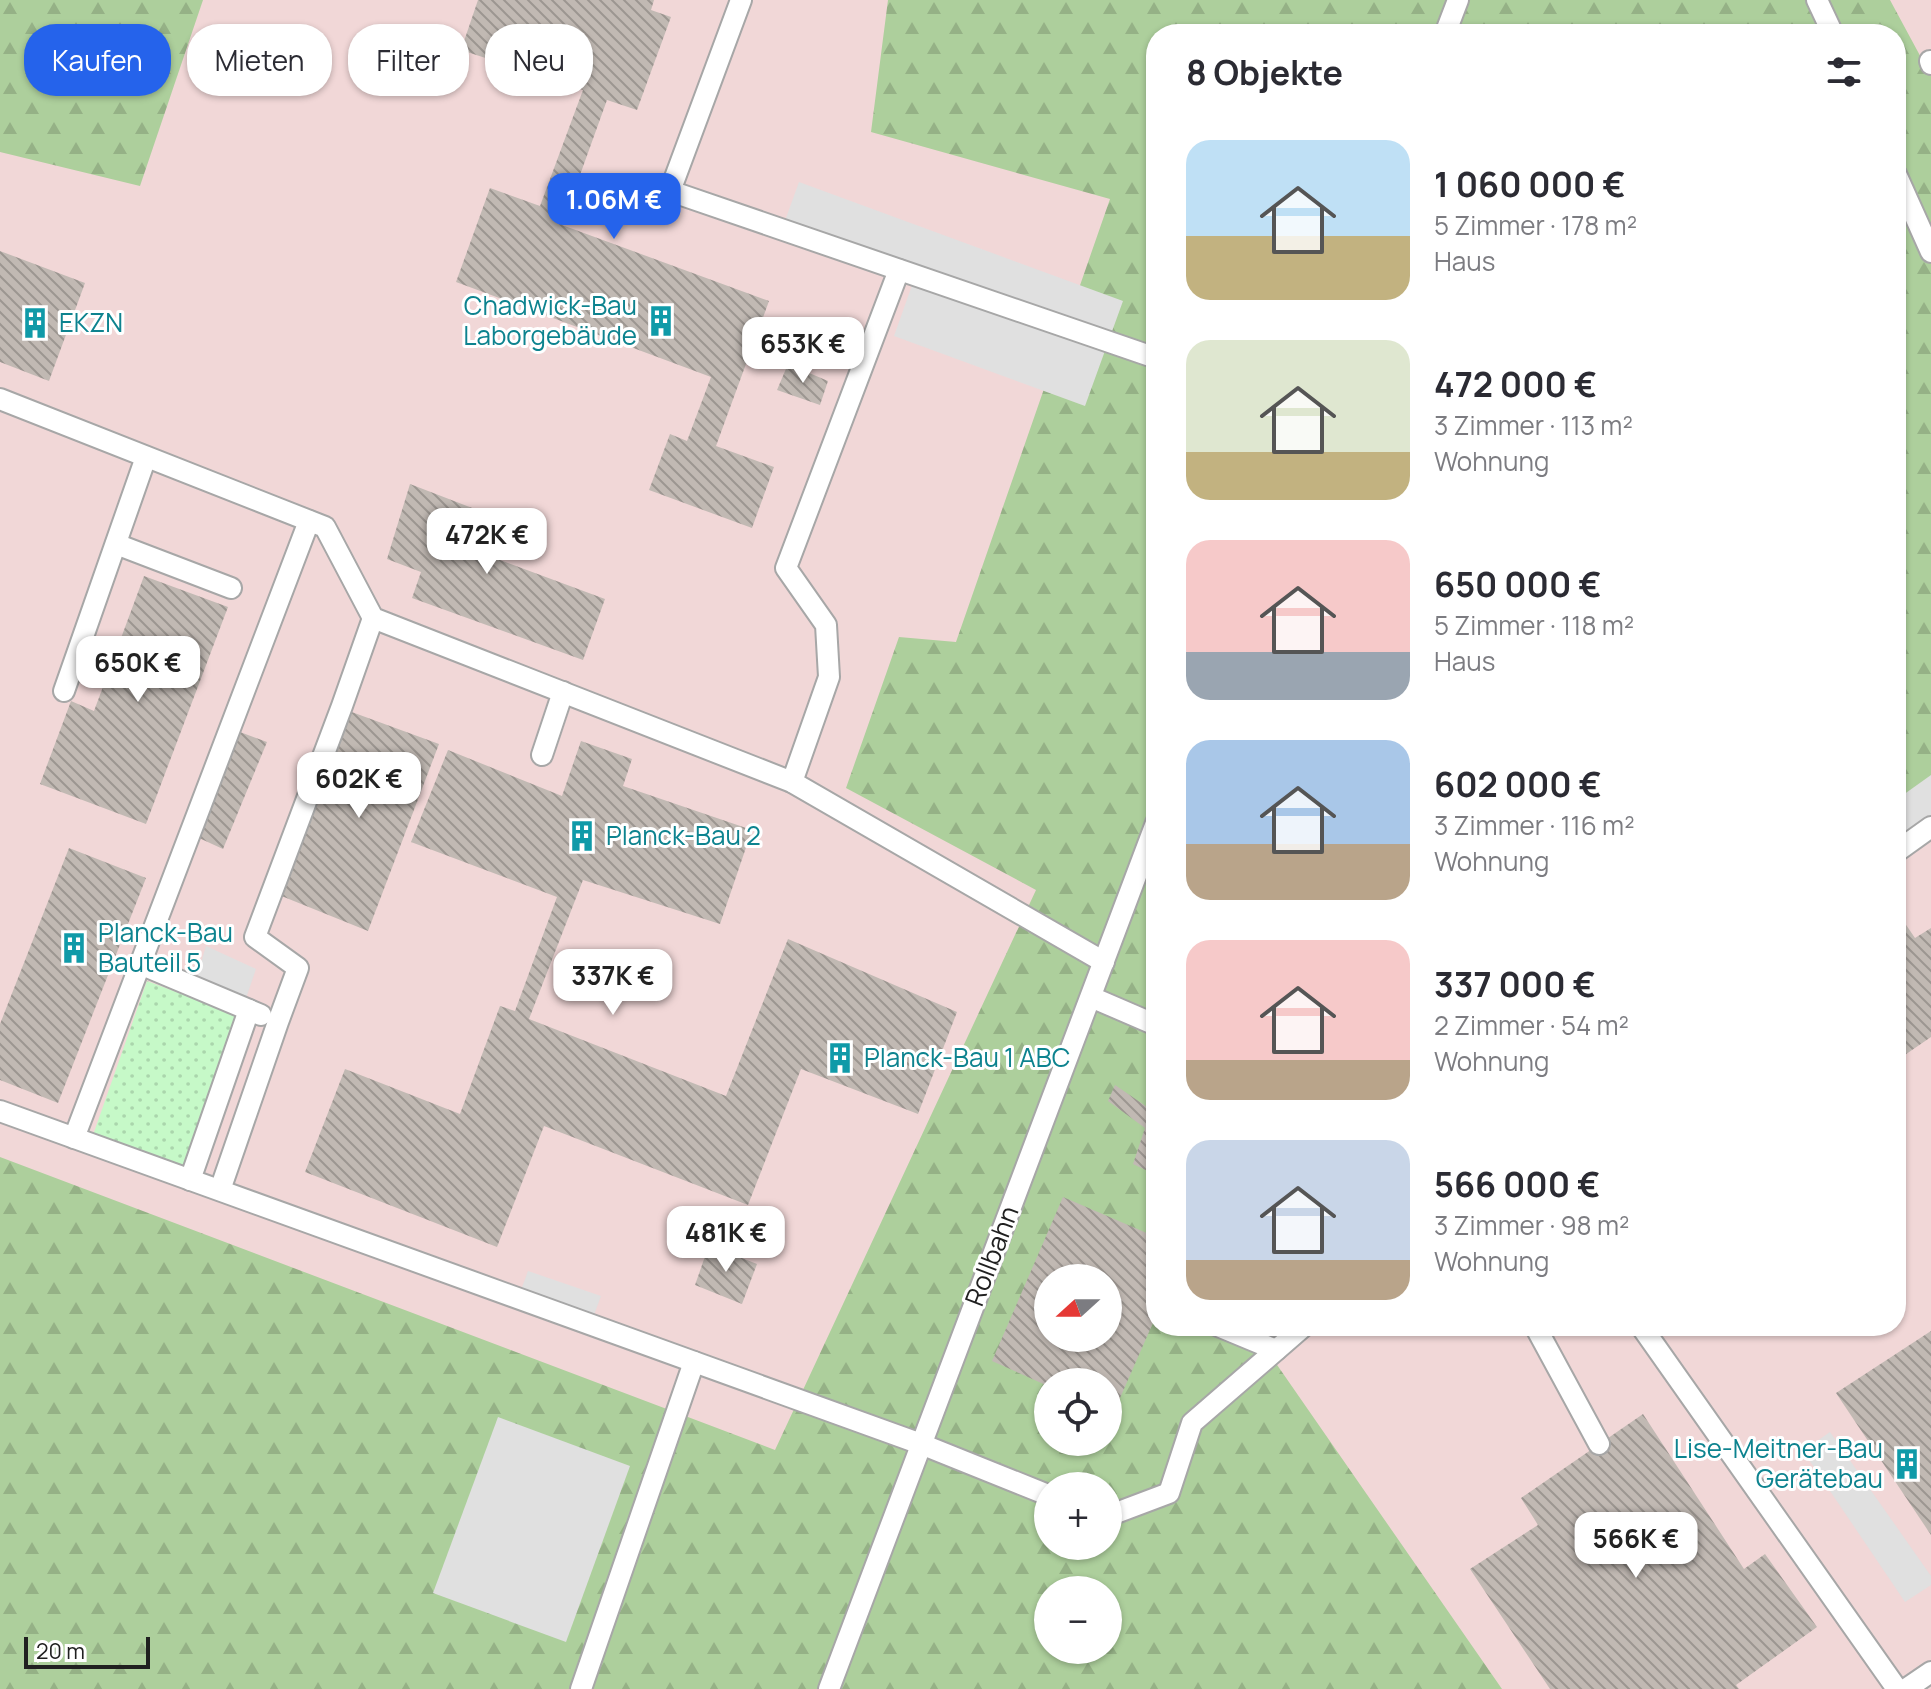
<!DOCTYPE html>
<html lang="de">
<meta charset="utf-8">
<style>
:root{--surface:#fff;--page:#f2f2f3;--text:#2b2b33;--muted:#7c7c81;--accent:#2563eb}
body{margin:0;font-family:Manrope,sans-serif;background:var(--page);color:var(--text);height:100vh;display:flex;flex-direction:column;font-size:30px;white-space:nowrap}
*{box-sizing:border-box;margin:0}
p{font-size:26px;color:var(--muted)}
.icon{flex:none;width:44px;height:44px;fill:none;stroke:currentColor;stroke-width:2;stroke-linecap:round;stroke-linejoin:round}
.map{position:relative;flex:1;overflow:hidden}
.sheet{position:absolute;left:1146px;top:24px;width:760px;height:1312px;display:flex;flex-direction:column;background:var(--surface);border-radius:32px;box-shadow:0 2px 6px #0004}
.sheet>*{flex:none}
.top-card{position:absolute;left:24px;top:24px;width:760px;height:72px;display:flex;gap:16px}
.needle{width:52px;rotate:249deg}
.fabs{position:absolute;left:1034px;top:1264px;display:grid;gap:16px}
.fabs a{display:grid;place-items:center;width:88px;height:88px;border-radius:50%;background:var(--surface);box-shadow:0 2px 6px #0004;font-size:40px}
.scale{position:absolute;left:24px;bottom:20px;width:126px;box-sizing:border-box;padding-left:8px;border:4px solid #202020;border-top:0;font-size:22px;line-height:28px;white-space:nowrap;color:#202020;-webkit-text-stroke:6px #fff;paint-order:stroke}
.price{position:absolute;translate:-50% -68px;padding:0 18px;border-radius:16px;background:#fff;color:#222;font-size:26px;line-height:52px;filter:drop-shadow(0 2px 4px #0008)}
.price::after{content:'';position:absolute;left:50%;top:48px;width:24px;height:18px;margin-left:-12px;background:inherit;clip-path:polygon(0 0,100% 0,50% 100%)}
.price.current{background:var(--accent);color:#fff}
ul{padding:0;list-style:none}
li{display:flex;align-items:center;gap:24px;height:200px;padding:0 40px}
li span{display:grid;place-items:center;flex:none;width:224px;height:160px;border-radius:24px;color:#555}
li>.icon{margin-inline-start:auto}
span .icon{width:96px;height:96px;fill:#fffc;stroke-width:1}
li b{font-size:34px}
h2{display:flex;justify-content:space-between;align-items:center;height:96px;padding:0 40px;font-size:34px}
.tag{padding:0 28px;border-radius:32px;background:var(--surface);box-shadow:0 2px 6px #0004;font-size:28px;line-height:72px}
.tag.current{background:var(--accent);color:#fff}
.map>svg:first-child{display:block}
.commercial{fill:#f1d7d7;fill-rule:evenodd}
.forest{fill:url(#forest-firs);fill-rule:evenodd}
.park{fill:url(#park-dots)}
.parking{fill:#e0e0e0}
.building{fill:url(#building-back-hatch);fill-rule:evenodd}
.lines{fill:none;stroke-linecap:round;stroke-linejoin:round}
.service-casing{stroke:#a7a7a7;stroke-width:24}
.service{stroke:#fff;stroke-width:20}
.labels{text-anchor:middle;stroke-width:6;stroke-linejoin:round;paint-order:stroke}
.culture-label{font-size:26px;fill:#0d838f;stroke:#fff;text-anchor:start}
.street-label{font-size:26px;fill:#202020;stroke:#fff}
</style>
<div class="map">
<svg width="1931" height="1689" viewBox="0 0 1931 1689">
<defs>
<pattern id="forest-firs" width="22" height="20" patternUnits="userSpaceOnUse" patternTransform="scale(2)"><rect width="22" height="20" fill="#adcf9c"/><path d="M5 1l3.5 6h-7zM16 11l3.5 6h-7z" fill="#95b186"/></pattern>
<pattern id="park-dots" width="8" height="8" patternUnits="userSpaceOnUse" patternTransform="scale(2)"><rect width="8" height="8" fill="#c6f9c8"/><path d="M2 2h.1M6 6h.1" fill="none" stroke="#aad5ac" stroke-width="1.8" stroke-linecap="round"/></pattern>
<pattern id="building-back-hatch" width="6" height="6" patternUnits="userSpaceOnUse" patternTransform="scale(2)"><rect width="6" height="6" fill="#c1b9b3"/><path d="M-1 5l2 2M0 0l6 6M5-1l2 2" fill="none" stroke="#9c9691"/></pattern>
</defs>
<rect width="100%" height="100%" fill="#f0ede7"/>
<path class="commercial" d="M0,0h1931v1689h-1931zM1156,34h740v1292h-740zM1048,1278h60v60h-60zM1048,1382h60v60h-60zM1048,1486h60v60h-60zM1048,1590h60v60h-60z"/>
<g class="forest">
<path d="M0,0h203l-63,186 -140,-34z"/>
<path d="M888,0h1002l41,76v720l-35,23v-785h-740v1292h94l252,363h-1502v-532l775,293 261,-560 -190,-102 53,-151 57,5 154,-443 -239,-67zM1048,1278h60v60h-60zM1048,1382h60v60h-60zM1048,1486h60v60h-60zM1048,1590h60v60h-60z"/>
</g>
<path class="park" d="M147,981l91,34 -53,153 -92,-33z"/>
<g class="parking">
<path d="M799,182l324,119 -38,105 -191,-70 21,-59 -133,-48z"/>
<path d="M1931,775v45l-35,24v-44z"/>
<path d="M206,946l50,23 -13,38 -49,-21z"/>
<path d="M528,1271l73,25 -10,27 -73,-25z"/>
<path d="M498,1417l132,49 -64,176 -133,-49z"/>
<path d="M1830,1432l101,144v9l-26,17 -102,-151z"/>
</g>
<g class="building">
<path d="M478,0h176l-3,10 20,7 -34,93 -30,-10 -45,125 207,76 -53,145 58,21 -22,61 -103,-38 21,-56 17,7 24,-64 -255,-95 34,-94 50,18 43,-116 -122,-40z"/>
<path d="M0,251l85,32 -36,98 -49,-19z"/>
<path d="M788,364l40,17 -8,24 -43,-15z"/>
<path d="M410,484l101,39 -11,37 105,39 -22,61 -171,-62 9,-26 -34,-13z"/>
<path d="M144,576l84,31 -82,217 -106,-40 31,-83 23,10z"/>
<path d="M349,711l90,33 -71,187 -89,-36z"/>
<path d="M240,732l27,10 -44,107 -24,-11z"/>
<path d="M581,741l51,18 -9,27 129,44 -32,94 -137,-44 -54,139 197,77 62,-157 169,73 -39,102 -117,-45 -53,136 -204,-79 -47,121 -192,-75 40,-103 115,45 40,-108 15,5 42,-114 -146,-55 37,-92 114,46z"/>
<path d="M69,848l77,30 -88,225 -58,-23v-56z"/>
<path d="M1900,916l15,22 16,-10v109l-35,24v-142z"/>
<path d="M1115,1085l38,26 3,-5v69l-23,-11 12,-36 -37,-27z"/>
<path d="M1063,1197l93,40v79l-43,98 -5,-2v-30h-60v4l-56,-25zM1048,1278h60v60h-60z"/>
<path d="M709,1245l48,19 -15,40 -47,-19z"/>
<path d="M1931,1331v204l-95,-142z"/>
<path d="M1643,1414l101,155 21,-15 52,73 -81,58 3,4h-189l-80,-120 68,-44 -17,-27z"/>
</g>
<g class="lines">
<defs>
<g id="service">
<path d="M741,0l-71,191 486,167"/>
<path d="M1817,0l16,34"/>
<path d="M1445,34l13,-34"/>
<path d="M1930,61l1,3"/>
<path d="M1896,174l35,78"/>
<path d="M0,399l325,128 48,91 419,164 312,180"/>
<path d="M116,544l115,44"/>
<path d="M64,691l82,-234"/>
<path d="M542,755l21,-63"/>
<path d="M792,782l37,-105 -3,-52 -40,-57 113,-298"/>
<path d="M1896,852l35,-25"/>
<path d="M140,964l121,51"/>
<path d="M1091,997l65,28"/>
<path d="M0,1111l921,333 127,51"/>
<path d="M74,1138l235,-617"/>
<path d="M190,1180l59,-170"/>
<path d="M220,1190l58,-168 20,-54 -43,-31 87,-231 31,-88"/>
<path d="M1218,1326l58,24"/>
<path d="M1535,1326l64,118"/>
<path d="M1641,1326l256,363"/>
<path d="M1108,1516l61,-23 23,-70 112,-97"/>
<path d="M581,1689l113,-327"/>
<path d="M829,1689l327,-866"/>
<path d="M1906,1689l25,-17"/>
</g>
</defs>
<use href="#service" class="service-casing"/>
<use href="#service" class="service"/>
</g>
<defs>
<symbol id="building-bare" viewBox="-9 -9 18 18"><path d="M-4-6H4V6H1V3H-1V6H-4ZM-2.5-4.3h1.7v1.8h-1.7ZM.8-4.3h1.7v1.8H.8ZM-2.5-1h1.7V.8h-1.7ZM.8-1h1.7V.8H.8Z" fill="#0f9aa8" stroke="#fff" stroke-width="2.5" paint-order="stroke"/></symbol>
</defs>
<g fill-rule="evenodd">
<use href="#building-bare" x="639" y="299" width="44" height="44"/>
<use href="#building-bare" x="13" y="301" width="44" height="44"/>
<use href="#building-bare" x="560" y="814" width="44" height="44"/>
<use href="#building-bare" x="52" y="926" width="44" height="44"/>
<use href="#building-bare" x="818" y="1036" width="44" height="44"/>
<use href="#building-bare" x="1885" y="1442" width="44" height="44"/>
</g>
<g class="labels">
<g class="culture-label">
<text x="637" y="315" text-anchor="end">Chadwick-Bau<tspan x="637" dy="30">Laborgebäude</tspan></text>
<text x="59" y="332">EKZN</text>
<text x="606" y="845">Planck-Bau 2</text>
<text x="98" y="942">Planck-Bau<tspan x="98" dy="30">Bauteil 5</tspan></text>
<text x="864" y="1067">Planck-Bau 1 ABC</text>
<text x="1883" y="1458" text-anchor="end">Lise-Meitner-Bau<tspan x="1883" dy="30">Gerätebau</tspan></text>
</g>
<g class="street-label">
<text transform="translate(992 1256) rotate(-69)" y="9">Rollbahn</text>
</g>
</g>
</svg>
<div class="fabs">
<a><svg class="needle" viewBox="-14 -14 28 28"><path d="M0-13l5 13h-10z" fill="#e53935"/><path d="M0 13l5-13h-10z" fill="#7c7c81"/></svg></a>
<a><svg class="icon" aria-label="locate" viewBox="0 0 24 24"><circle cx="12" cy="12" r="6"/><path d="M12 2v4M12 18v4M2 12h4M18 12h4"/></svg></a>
<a>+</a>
<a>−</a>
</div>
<div class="scale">20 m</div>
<b class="price current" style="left:614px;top:241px">1.06M €</b>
<b class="price" style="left:803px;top:385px">653K €</b>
<b class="price" style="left:487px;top:576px">472K €</b>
<b class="price" style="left:138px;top:704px">650K €</b>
<b class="price" style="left:359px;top:820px">602K €</b>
<b class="price" style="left:613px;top:1017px">337K €</b>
<b class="price" style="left:726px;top:1274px">481K €</b>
<b class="price" style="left:1636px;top:1580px">566K €</b>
<div class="top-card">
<a class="tag current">Kaufen</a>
<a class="tag">Mieten</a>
<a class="tag">Filter</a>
<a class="tag">Neu</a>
</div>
<section class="sheet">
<h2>8 Objekte<svg class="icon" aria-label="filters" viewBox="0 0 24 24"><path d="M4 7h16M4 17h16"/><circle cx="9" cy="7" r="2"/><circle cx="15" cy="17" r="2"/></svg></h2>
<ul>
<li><span style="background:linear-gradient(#bfe0f5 60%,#c2b280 0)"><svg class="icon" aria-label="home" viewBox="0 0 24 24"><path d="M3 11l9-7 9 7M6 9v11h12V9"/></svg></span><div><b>1 060 000 €</b><p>5 Zimmer · 178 m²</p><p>Haus</p></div></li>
<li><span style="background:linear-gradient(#dfe7d0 70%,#c2b280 0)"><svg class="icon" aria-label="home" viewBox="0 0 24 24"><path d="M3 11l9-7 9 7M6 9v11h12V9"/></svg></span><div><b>472 000 €</b><p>3 Zimmer · 113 m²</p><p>Wohnung</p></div></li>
<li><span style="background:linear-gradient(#f6c9c9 70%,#9aa5b1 0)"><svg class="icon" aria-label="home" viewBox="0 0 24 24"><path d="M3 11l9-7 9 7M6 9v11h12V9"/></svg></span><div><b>650 000 €</b><p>5 Zimmer · 118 m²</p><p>Haus</p></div></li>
<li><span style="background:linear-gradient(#a9c7e8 65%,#b9a48a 0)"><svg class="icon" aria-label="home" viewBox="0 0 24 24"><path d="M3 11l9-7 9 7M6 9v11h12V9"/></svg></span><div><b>602 000 €</b><p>3 Zimmer · 116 m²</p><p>Wohnung</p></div></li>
<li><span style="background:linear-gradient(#f6c9c9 75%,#b9a48a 0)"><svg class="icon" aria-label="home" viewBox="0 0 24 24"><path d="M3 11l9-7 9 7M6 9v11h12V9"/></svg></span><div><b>337 000 €</b><p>2 Zimmer · 54 m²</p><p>Wohnung</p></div></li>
<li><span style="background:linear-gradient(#c9d6e8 75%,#b9a48a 0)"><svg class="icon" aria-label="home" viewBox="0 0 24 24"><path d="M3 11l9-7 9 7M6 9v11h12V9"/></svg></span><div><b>566 000 €</b><p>3 Zimmer · 98 m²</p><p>Wohnung</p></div></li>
</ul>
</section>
</div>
